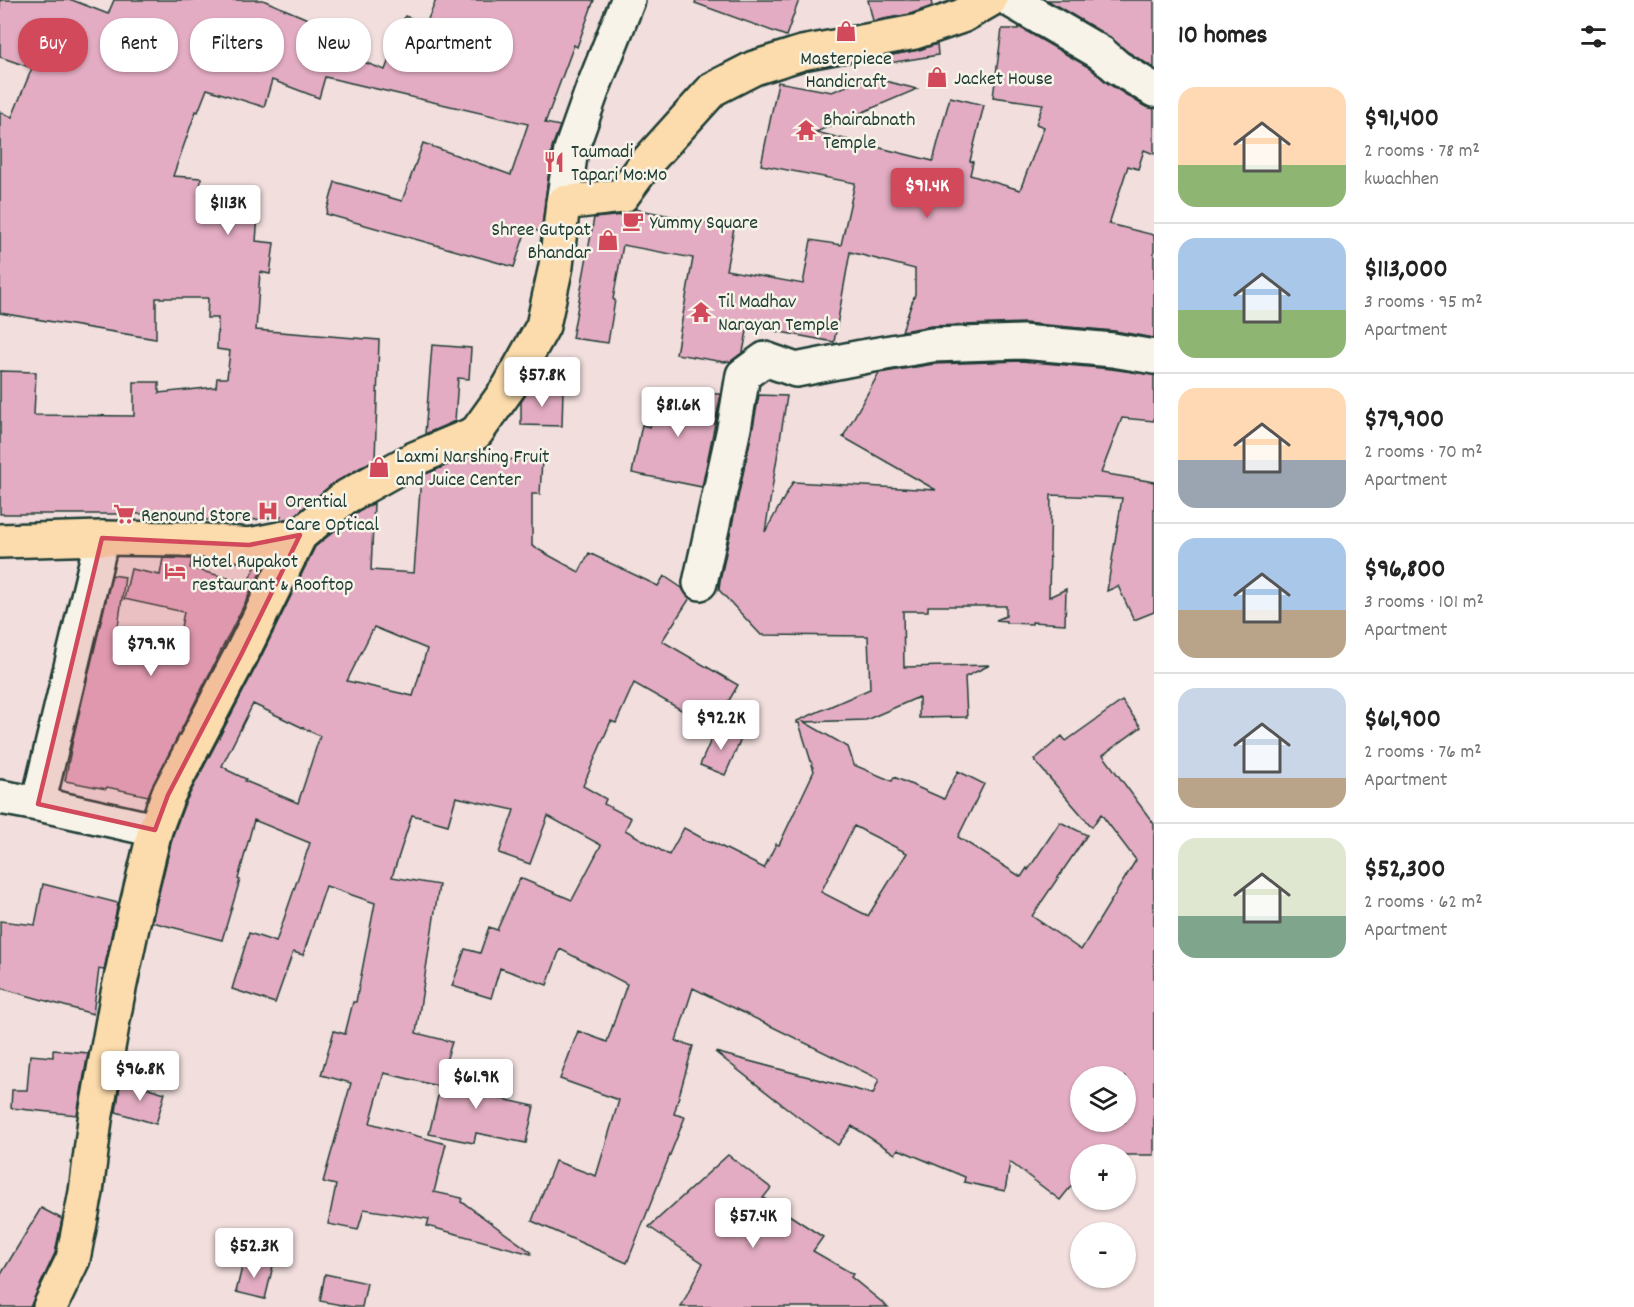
<!DOCTYPE html>
<meta charset="utf-8">
<style>
:root{--surface:#fff;--page:#f2f2f2;--text:#222;--muted:#767676;--line:#e0e0e0;--accent:#d1495b}
body{margin:0;font-family:Dekko,sans-serif;background:var(--page);color:var(--text);height:100vh;display:flex;flex-direction:column;font-size:22px;white-space:nowrap}
*{box-sizing:border-box;margin:0}
p{font-size:20px;color:var(--muted)}
.icon{flex:none;width:33px;height:33px;fill:none;stroke:currentColor;stroke-width:2;stroke-linecap:round;stroke-linejoin:round}
.map{position:relative;flex:1;overflow:hidden}
.drawer{display:flex;flex-direction:column;background:var(--surface);width:480px}
.drawer>*{flex:none}
.hud{position:absolute;left:18px;top:18px;width:570px;height:54px;display:flex;gap:12px}
.buttons{position:absolute;left:1070px;top:1066px;display:grid;gap:12px}
.buttons a{display:grid;place-items:center;width:66px;height:66px;border-radius:50%;background:var(--surface);box-shadow:0 2px 4px #0004;font-size:30px}
.price{position:absolute;translate:-50% -51px;padding:0 14px;border-radius:6px;background:#fff;color:#222;font-size:20px;line-height:39px;filter:drop-shadow(0 2px 3px #0008)}
.price::after{content:'';position:absolute;left:50%;top:36px;width:18px;height:14px;margin-left:-9px;background:inherit;clip-path:polygon(0 0,100% 0,50% 100%)}
.price.current{background:var(--accent);color:#fff}
ul{padding:0;list-style:none}
li{display:flex;align-items:center;gap:18px;height:150px;padding:0 24px}
li+li{border-top:2px solid var(--line)}
li span{display:grid;place-items:center;flex:none;width:168px;height:120px;border-radius:18px;color:#555}
li>.icon{margin-inline-start:auto}
span .icon{width:72px;height:72px;fill:#fffc;stroke-width:1}
li b{font-size:26px}
h2{display:flex;justify-content:space-between;align-items:center;height:72px;padding:0 24px;font-size:26px}
.chip{padding:0 21px;border-radius:24px;background:var(--surface);box-shadow:0 2px 4px #0004;font-size:21px;line-height:54px}
.chip.current{background:var(--accent);color:#fff}
main{display:flex;flex:1;min-height:0}
.map>svg:first-child{display:block}
.building{fill:#e3acc2;stroke:#1f3d34;stroke-width:1.5;fill-rule:evenodd}
.lines{fill:none;stroke-linecap:round;stroke-linejoin:round}
.minor-casing{stroke:#1f3d34;stroke-width:38}
.major-casing{stroke:#1f3d34;stroke-width:38}
.minor{stroke:#f7f3e8;stroke-width:33}
.major{stroke:#fcdcac;stroke-width:33}
.marked{fill:#d1495b;fill-opacity:0.2;stroke:#d1495b;stroke-width:4.5;stroke-linejoin:round}
.labels{text-anchor:middle;stroke-width:5;stroke-linejoin:round;paint-order:stroke}
.poi-label{font-size:20px;fill:#1f3d34;stroke:#f7f3e8;text-anchor:start}
</style>
<main>
<div class="map">
<svg width="1154" height="1307" viewBox="0 0 1154 1307">
<rect width="100%" height="100%" fill="#f1dedd"/>
<filter id="ink" filterUnits="userSpaceOnUse"><feTurbulence type="fractalNoise" baseFrequency=".0167" numOctaves="2"/><feDisplacementMap in="SourceGraphic" scale="12" xChannelSelector="R" yChannelSelector="G"/><feConvolveMatrix kernelMatrix="1 2 1 2 8 2 1 2 1" color-interpolation-filters="sRGB"/></filter>
<g filter="url(#ink)">
<g class="building">
<path d="M0,0h72l36,14 6,-14h149l47,20 -8,19 83,31 20,-54 21,8 10,-24h158l-17,47 -3,-2 -29,78 15,3 -8,21 -10,79 -2,6 -13,-5 -13,40 -188,-53 9,-32 67,19 21,-58 88,32 17,-51 -203,-47 -6,21 -47,-18 -8,27 -57,-18 -9,23 -2,-1 -23,65 28,2 -2,31 59,7 -2,25 18,2 -4,31 -10,-2 -4,58 123,10 -4,119 -43,25 -40,34 -13,2 2,-4 -28,4h-53v2l-29,-2 1,-6h-172v-143l36,1 -2,43 100,1v-34h25v11l57,-6 1,-9h10l3,-27 -13,-2 1,-31h-11l1,-20h-52v41l-156,-26v-201l12,5 20,-49 -32,-11z"/>
<path d="M696,0h103l-13,36 -91,-33z"/>
<path d="M868,0h63l1,6 -22,8 -37,7z"/>
<path d="M1047,0h107v68l-26,-16 -18,-15z"/>
<path d="M1019,27l71,41 17,15 37,23 10,3v45l-10,-4 -6,19 -10,-3 -19,58 45,11v103l-39,-7 -91,-8 -93,3 -29,5 13,-37v-25l-65,-17 -16,90 -86,-16 -5,26 -12,9 -7,1 -48,-8 17,-96 -70,-13 -10,54 2,1 -7,43 -36,-5 22,-120 30,-3 11,-6 99,19 -8,42 77,14 8,-44 30,5 14,-62 -94,-18 17,-83 54,10 37,-15 48,12 -101,43 117,29 17,-64 34,8 -14,56 3,1 -3,13 50,15 24,-63 -8,-3 7,-20 -50,-7 9,-68h16z"/>
<path d="M937,44l1,11 -55,9 -2,-7 38,-7z"/>
<path d="M432,345l39,3 -2,31 -11,-1 -3,43 -30,13z"/>
<path d="M1021,361l90,8 43,6v46l-32,-3 -21,55 53,9v130l-20,8 -16,-34 -11,5 15,-93 -71,-3 -2,102 17,-8 -1,35 -33,-2v2l-26,-1v-2l-10,-1 10,-4v-10h-78v5h-25l1,56 86,-2 -25,12 2,40 -48,1v-21l-53,23 -62,2 44,25 6,18 38,16 2,-4 50,22 14,-28 26,13 -26,53 63,40 6,-9 1,2 32,-48 27,13 -55,81 49,34 55,-90 -35,-46 -9,13 -58,-67 28,-24 4,5 56,-40 19,26 -38,28 51,69v331h-74v20l-20,25 -50,-38 -5,29 -41,-9 1,-5 -67,-28 -3,5 -43,-28 -14,19 -41,-29 -82,-64 158,42 6,-15 -186,-91 -17,53 17,5 -19,68 11,3 -58,146 -95,-42 23,-60 41,15 23,-76 -59,-21 18,-48 29,11 20,-58 -67,-35 -13,36 -47,-17 -9,30 -39,-12 13,-37 15,4 9,-26 8,3 23,-52 52,22 29,-55 -53,-29 -18,48 -31,-11 15,-43 -58,-13 -8,28 -36,-10 -20,62 47,8 -23,148 36,9 -14,44 -54,-13 -14,50 76,21 -12,48 28,6 -1,4 4,2 66,48v2l-104,-28 2,-7 -65,-10 -6,21 -30,-6 8,-39 -13,-3 28,-99 -30,-8 13,-44 11,3 8,-32h3l19,-99 -49,-17 -23,69 -10,-3 -18,51 -43,-14 17,-56 27,9 34,-99 -56,-23 -16,59 2,1 -18,60 -70,-18 21,-87 12,-32 73,-140 57,-116 40,-33 19,-11 -3,67 43,3 7,-97 53,-22 3,5 65,1 -2,34h-8v52l47,26 10,-19 69,33 6,-10 18,12 5,8 3,2 -28,43 76,44 -25,43 -79,-45 -18,40 -5,-2 -28,65 23,13 -2,5 27,14 -6,12 44,25 15,-27 27,15 1,-1 52,26 12,-24 3,1 35,-74 -15,-48h-2v-2l73,-32 -2,-53 -107,-1 -42,-45 1,-9 32,-149 7,-37 28,1 -22,136 28,-50 143,8 -93,-53 36,-64 55,-9zM374,627l53,22 -14,47 -66,-15zM253,704l67,32 -22,67 -53,-22 1,-2 -19,-9v-1l-5,-3zM854,826l53,27 -39,63 -47,-24zM1080,1077h45v45h-45z"/>
<path d="M529,389l34,1 -1,36 -41,-1v-23z"/>
<path d="M657,393l64,1 -19,93 -70,-14 10,-48 8,2z"/>
<path d="M163,558l29,1 -2,9 57,15 11,-21 8,-1 -118,235 -41,-9 -1,2 -41,-8 8,-42 39,-164 13,2 -11,78 60,7 10,-50 -60,-13 7,-30 29,6z"/>
<path d="M717,726l25,11 -17,38 -25,-10z"/>
<path d="M43,884l75,19 -14,67 -5,-1 -6,45 -93,-26v-67l35,4z"/>
<path d="M53,1050l35,3 -11,62 -66,-7 1,-18h15l3,-35 23,2z"/>
<path d="M446,1062l34,8 -6,23 60,13 -8,37 -50,-10 -2,10 -45,-9z"/>
<path d="M121,1080l44,13 -9,31 -40,-12z"/>
<path d="M728,1155l43,33 -8,10 60,39 -10,14 40,23 -2,3 37,30h-207l22,-44 -54,-36z"/>
<path d="M41,1208l21,11 -7,34 -25,54h-30v-31z"/>
<path d="M244,1259l29,7 -8,33 -29,-7z"/>
<path d="M325,1274l42,9 -5,24h-10l-32,-6z"/>
</g>
<g class="lines">
<defs>
<g id="minor">
<path d="M1010,0l91,53 16,14 37,23"/>
<path d="M563,203l8,-53 22,-62 35,-88"/>
<path d="M700,583l34,-155 9,-53 22,-16 31,11 66,-13 70,-12 90,-3 91,8 41,7"/>
<path d="M0,797l38,7 117,26"/>
<path d="M38,804l64,-266"/>
</g>
<g id="major">
<path d="M0,541l102,-3 79,1 68,6 51,-10"/>
<path d="M50,1307l23,-48 13,-67 9,-72 22,-122 18,-85 20,-83 13,-35 73,-140 59,-120 44,-37 70,-39 62,-26 33,-46 34,-61 13,-60 7,-63 59,-7 25,-34 66,-73 41,-21 48,-15 113,-21 47,-16 28,-16"/>
</g>
</defs>
<use href="#minor" class="minor-casing"/>
<use href="#major" class="major-casing"/>
<use href="#minor" class="minor"/>
<use href="#major" class="major"/>
</g>
</g>
<path class="marked" d="M300,535l-59,120 -73,140 -13,35 -117,-26 64,-266 147,7z"/>
<defs>
<symbol id="shop-bare" viewBox="-9 -9 18 18"><path d="M-5-2.5h2.3a2.7 3.5 0 0 1 5.4 0H5L5.5 6h-11ZM-1.5-2.5h3a1.5 2.3 0 0 0-3 0Z" fill="#d1495b" stroke="#f7f3e8" stroke-width="2.5" paint-order="stroke"/></symbol>
<symbol id="temple-bare" viewBox="-9 -9 18 18"><path d="M0-6L5-2H3V0L6.5 2.5H4V6H1.5V3h-3V6H-4V2.5H-6.5L-3 0V-2H-5Z" fill="#d1495b" stroke="#f7f3e8" stroke-width="2.5" paint-order="stroke"/></symbol>
<symbol id="restaurant-bare" viewBox="-9 -9 18 18"><path d="M-5-6h1v4h1v-4h1v4h1v-4h1v5L-1.5 .5V6h-2V.5L-5-1ZM5-6V6H3V1.5H1.5Q1.5-4 5-6Z" fill="#d1495b" stroke="#f7f3e8" stroke-width="2.5" paint-order="stroke"/></symbol>
<symbol id="cafe-bare" viewBox="-9 -9 18 18"><path d="M-5.5-4.5H6V0H3Q3 3.5 0 3.5H-2.5Q-5.5 3.5-5.5 0ZM3-3.2v2h1.7v-2ZM-6 4.5H4V6H-6Z" fill="#d1495b" stroke="#f7f3e8" stroke-width="2.5" paint-order="stroke"/></symbol>
<symbol id="hospital-bare" viewBox="-9 -9 18 18"><path d="M-5-5h3v3.5h4V-5h3V5h-3V1.5h-4V5h-3Z" fill="#d1495b" stroke="#f7f3e8" stroke-width="2.5" paint-order="stroke"/></symbol>
<symbol id="supermarket-bare" viewBox="-9 -9 18 18"><path d="M-6-5.5h2.5l.6 2H6L4.5 2H-2.5L-4.4-4H-6ZM-1.5 3.2a1.3 1.3 0 1 0 .1 0ZM3 3.2a1.3 1.3 0 1 0 .1 0Z" fill="#d1495b" stroke="#f7f3e8" stroke-width="2.5" paint-order="stroke"/></symbol>
<symbol id="hotel-bare" viewBox="-9 -9 18 18"><path d="M-6-4.5h1.5V1H6V5H4.5V3h-9V5H-6ZM-4 0a1.8 1.8 0 1 1 3.6 0ZM.5 0V-2.5h3Q6-2.5 6 0Z" fill="#d1495b" stroke="#f7f3e8" stroke-width="2.5" paint-order="stroke"/></symbol>
</defs>
<g fill-rule="evenodd">
<use href="#shop-bare" x="831" y="16" width="30" height="30"/>
<use href="#shop-bare" x="922" y="62" width="30" height="30"/>
<use href="#temple-bare" x="791" y="115" width="30" height="30"/>
<use href="#restaurant-bare" x="539" y="147" width="30" height="30"/>
<use href="#cafe-bare" x="618" y="206" width="30" height="30"/>
<use href="#shop-bare" x="593" y="225" width="30" height="30"/>
<use href="#temple-bare" x="686" y="297" width="30" height="30"/>
<use href="#shop-bare" x="364" y="452" width="30" height="30"/>
<use href="#hospital-bare" x="253" y="496" width="30" height="30"/>
<use href="#supermarket-bare" x="109" y="499" width="30" height="30"/>
<use href="#hotel-bare" x="160" y="556" width="30" height="30"/>
</g>
<g class="labels">
<g class="poi-label">
<text x="846" y="64" text-anchor="middle">Masterpiece<tspan x="846" dy="23">Handicraft</tspan></text>
<text x="954" y="84">Jacket House</text>
<text x="823" y="125">Bhairabnath<tspan x="823" dy="23">Temple</tspan></text>
<text x="571" y="157">Taumadi<tspan x="571" dy="23">Tapari Mo:Mo</tspan></text>
<text x="650" y="228">Yummy Square</text>
<text x="591" y="235" text-anchor="end">Shree Gutpat<tspan x="591" dy="23">Bhandar</tspan></text>
<text x="718" y="307">Til Madhav<tspan x="718" dy="23">Narayan Temple</tspan></text>
<text x="396" y="462">Laxmi Narshing Fruit<tspan x="396" dy="23">and Juice Center</tspan></text>
<text x="285" y="507">Orential<tspan x="285" dy="23">Care Optical</tspan></text>
<text x="141" y="521">Renound Store</text>
<text x="192" y="567">Hotel Rupakot<tspan x="192" dy="23">restaurant &amp; Rooftop</tspan></text>
</g>
</g>
</svg>
<div class="buttons">
<a><svg class="icon" aria-label="layers" viewBox="0 0 24 24"><path d="M12 4l9 5-9 5-9-5zM3 14l9 5 9-5"/></svg></a>
<a>+</a>
<a>−</a>
</div>
<b class="price current" style="left:927px;top:219px">$91.4K</b>
<b class="price" style="left:228px;top:236px">$113K</b>
<b class="price" style="left:542px;top:408px">$57.8K</b>
<b class="price" style="left:678px;top:438px">$81.6K</b>
<b class="price" style="left:151px;top:677px">$79.9K</b>
<b class="price" style="left:721px;top:751px">$92.2K</b>
<b class="price" style="left:140px;top:1102px">$96.8K</b>
<b class="price" style="left:476px;top:1110px">$61.9K</b>
<b class="price" style="left:753px;top:1249px">$57.4K</b>
<b class="price" style="left:254px;top:1279px">$52.3K</b>
<div class="hud">
<a class="chip current">Buy</a>
<a class="chip">Rent</a>
<a class="chip">Filters</a>
<a class="chip">New</a>
<a class="chip">Apartment</a>
</div>
</div>
<section class="drawer">
<h2>10 homes<svg class="icon" aria-label="filters" viewBox="0 0 24 24"><path d="M4 7h16M4 17h16"/><circle cx="9" cy="7" r="2"/><circle cx="15" cy="17" r="2"/></svg></h2>
<ul>
<li><span style="background:linear-gradient(#ffd9b3 65%,#8fb573 0)"><svg class="icon" aria-label="home" viewBox="0 0 24 24"><path d="M3 11l9-7 9 7M6 9v11h12V9"/></svg></span><div><b>$91,400</b><p>2 rooms · 78 m²</p><p>kwachhen</p></div></li>
<li><span style="background:linear-gradient(#a9c7e8 60%,#8fb573 0)"><svg class="icon" aria-label="home" viewBox="0 0 24 24"><path d="M3 11l9-7 9 7M6 9v11h12V9"/></svg></span><div><b>$113,000</b><p>3 rooms · 95 m²</p><p>Apartment</p></div></li>
<li><span style="background:linear-gradient(#ffd9b3 60%,#9aa5b1 0)"><svg class="icon" aria-label="home" viewBox="0 0 24 24"><path d="M3 11l9-7 9 7M6 9v11h12V9"/></svg></span><div><b>$79,900</b><p>2 rooms · 70 m²</p><p>Apartment</p></div></li>
<li><span style="background:linear-gradient(#a9c7e8 60%,#b9a48a 0)"><svg class="icon" aria-label="home" viewBox="0 0 24 24"><path d="M3 11l9-7 9 7M6 9v11h12V9"/></svg></span><div><b>$96,800</b><p>3 rooms · 101 m²</p><p>Apartment</p></div></li>
<li><span style="background:linear-gradient(#c9d6e8 75%,#b9a48a 0)"><svg class="icon" aria-label="home" viewBox="0 0 24 24"><path d="M3 11l9-7 9 7M6 9v11h12V9"/></svg></span><div><b>$61,900</b><p>2 rooms · 76 m²</p><p>Apartment</p></div></li>
<li><span style="background:linear-gradient(#dfe7d0 65%,#7fa58c 0)"><svg class="icon" aria-label="home" viewBox="0 0 24 24"><path d="M3 11l9-7 9 7M6 9v11h12V9"/></svg></span><div><b>$52,300</b><p>2 rooms · 62 m²</p><p>Apartment</p></div></li>
</ul>
</section>
</main>
